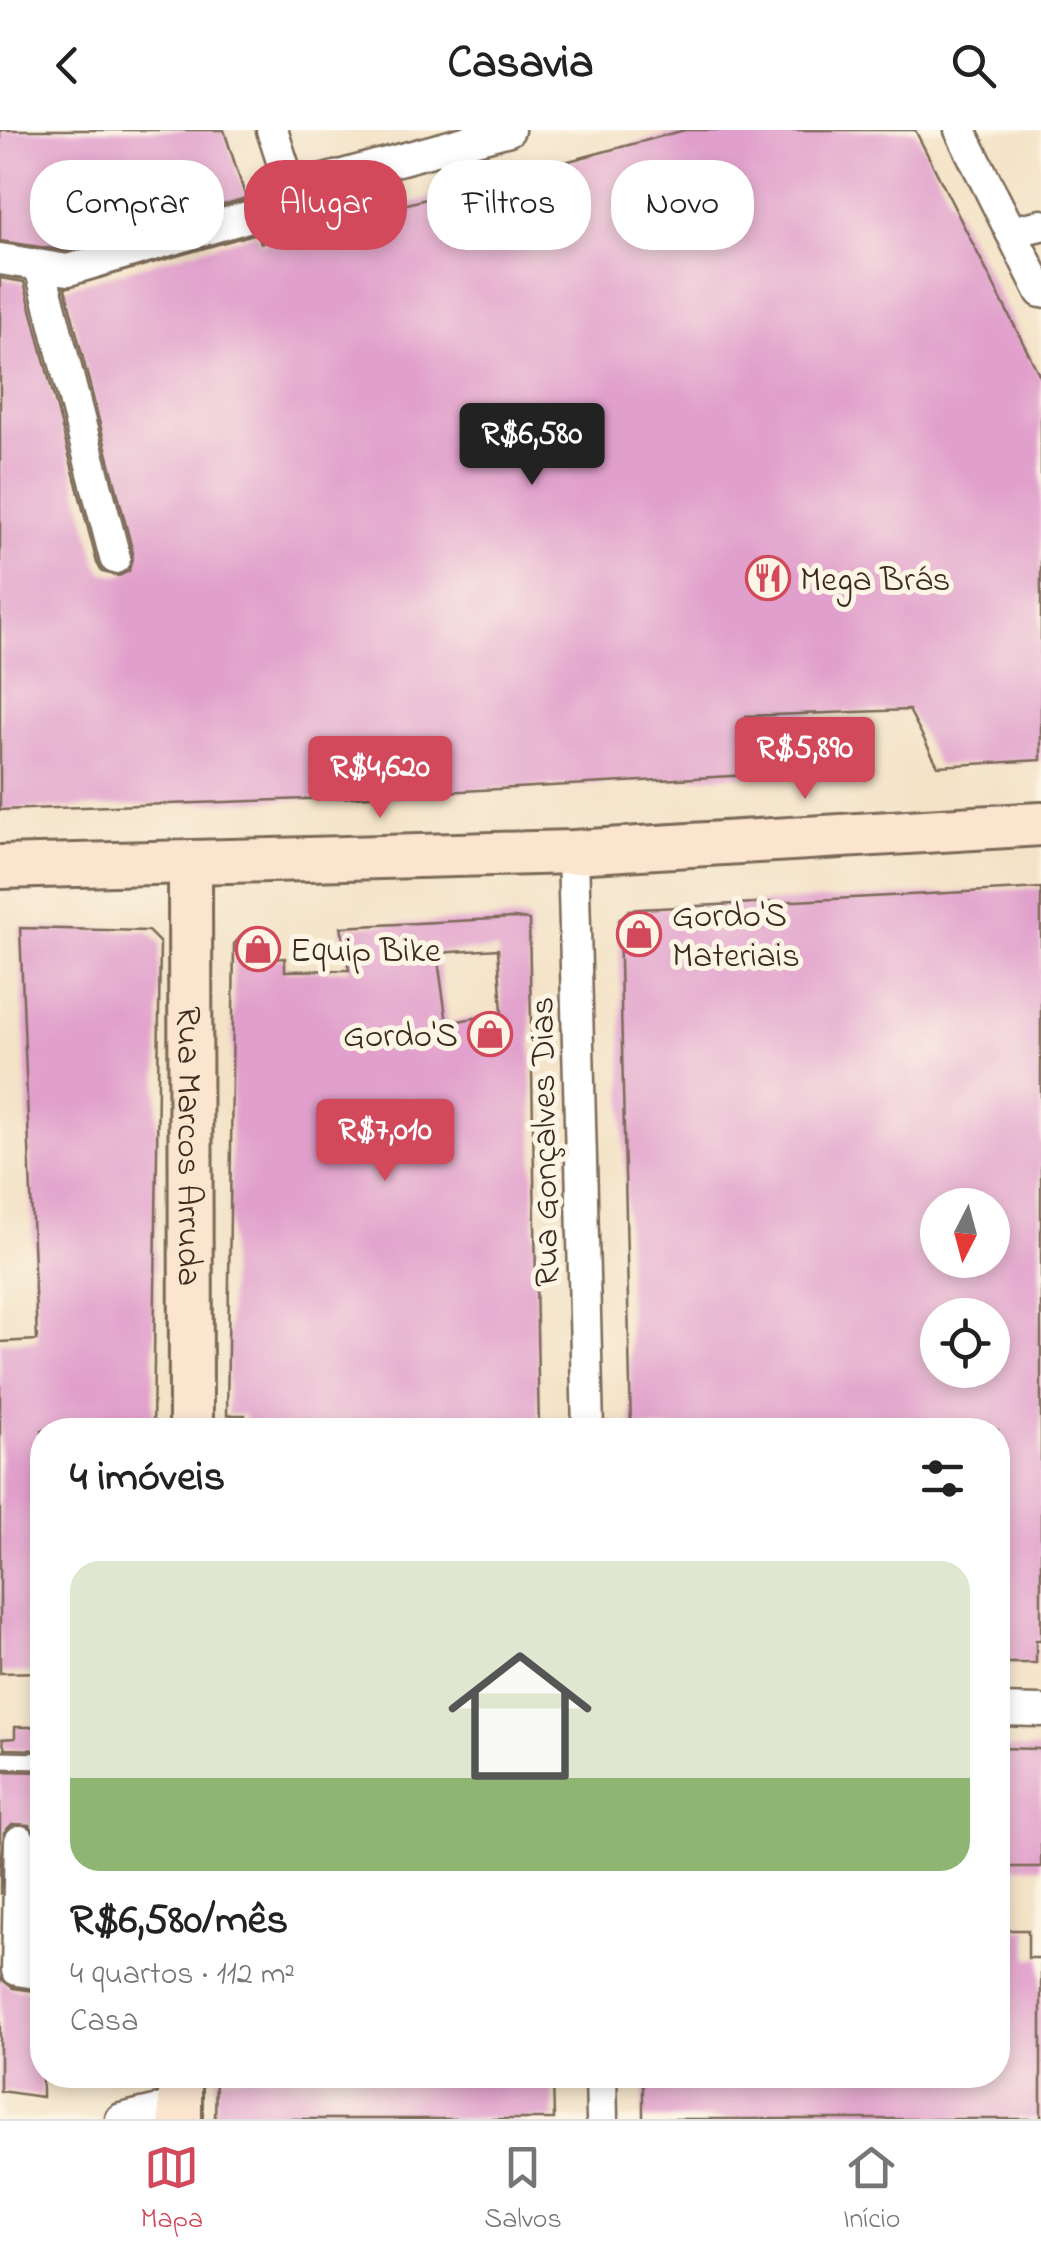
<!DOCTYPE html>
<html lang="pt">
<meta charset="utf-8">
<style>
:root{--surface:#fff;--page:#f6f6f6;--text:#222;--muted:#767676;--line:#e0e0e0;--accent:#d1495b}
body{margin:0;font-family:"Indie Flower",sans-serif;background:var(--page);color:var(--text);height:100vh;display:flex;flex-direction:column;font-size:38px;white-space:nowrap}
*{box-sizing:border-box;margin:0}
p{font-size:32px;color:var(--muted)}
.icon{flex:none;width:55px;height:55px;fill:none;stroke:currentColor;stroke-width:2;stroke-linecap:round;stroke-linejoin:round}
.map{position:relative;flex:1;overflow:hidden}
.details{position:absolute;left:30px;top:1288px;width:980px;height:670px;display:flex;flex-direction:column;background:var(--surface);border-radius:40px;box-shadow:0 5px 15px #0003}
.details>*{flex:none}
.top-card{position:absolute;left:30px;top:30px;width:982px;height:90px;display:flex;gap:20px}
.needle{width:65px;rotate:186deg}
.fabs{position:absolute;left:920px;top:1058px;display:grid;gap:20px}
.fabs a{display:grid;place-items:center;width:90px;height:90px;border-radius:50%;background:var(--surface);box-shadow:0 5px 15px #0003;font-size:50px}
.price{position:absolute;translate:-50% -85px;padding:0 22px;border-radius:10px;background:var(--accent);color:#fff;font-size:32px;line-height:65px;filter:drop-shadow(0 2px 5px #0008)}
.price::after{content:'';position:absolute;left:50%;top:60px;width:30px;height:22px;margin-left:-15px;background:inherit;clip-path:polygon(0 0,100% 0,50% 100%)}
.price.current{background:#222;color:#fff}
ul{padding:0;list-style:none}
li{display:grid;align-content:center;gap:20px;height:530px;padding:0 40px}
li span{display:grid;place-items:center;height:310px;border-radius:30px;color:#555}
li>.icon{margin-inline-start:auto}
span .icon{width:180px;height:180px;fill:#fffc;stroke-width:1}
li b{font-size:42px}
h2{display:flex;justify-content:space-between;align-items:center;height:120px;padding:0 40px;font-size:42px}
.pill{padding:0 35px;border-radius:40px;background:var(--surface);box-shadow:0 5px 15px #0003;font-size:35px;line-height:90px}
.pill.current{background:var(--accent);color:#fff}
header{display:flex;justify-content:space-between;align-items:center;height:130px;padding:0 40px;background:var(--surface);font-size:45px;font-weight:700}
.tab-bar{display:flex;justify-content:space-around;align-items:center;height:140px;border-top:2px solid var(--line);background:var(--surface);font-size:28px;color:var(--muted)}
.tab-bar a{display:grid;justify-items:center;gap:5px}
.tab-bar .current{color:var(--accent)}
.map>svg:first-child{display:block}
.building{fill:#e1a0cc;fill-rule:evenodd}
.lines{fill:none;stroke-linecap:round;stroke-linejoin:round}
.lane-casing{stroke:#7b6a59;stroke-width:20}
.street-casing{stroke:#7b6a59;stroke-width:35}
.secondary-casing{stroke:#7b6a59;stroke-width:48}
.lane{stroke:#fff;stroke-width:15}
.street{stroke:#fff;stroke-width:30}
.secondary{stroke:#fbe5cf;stroke-width:42}
.labels{text-anchor:middle;stroke-width:10;stroke-linejoin:round;paint-order:stroke}
.poi-label{font-size:35px;fill:#3b2a1e;stroke:#fcf5e5;text-anchor:start}
.street-label{font-size:35px;fill:#3b2a1e;stroke:#fcf5e5}
</style>
<header><svg class="icon" aria-label="back" viewBox="0 0 24 24"><path d="M15 5l-7 7 7 7"/></svg>Casavia<svg class="icon" aria-label="search" viewBox="0 0 24 24"><circle cx="10" cy="10" r="6"/><path d="M15 15l6 6"/></svg></header>
<div class="map">
<svg width="1041" height="1989" viewBox="0 0 1041 1989">
<rect width="100%" height="100%" fill="#fcf5e5"/>
<filter id="ink" filterUnits="userSpaceOnUse"><feTurbulence type="fractalNoise" baseFrequency=".01" numOctaves="2"/><feDisplacementMap in="SourceGraphic" scale="20" xChannelSelector="R" yChannelSelector="G"/><feConvolveMatrix kernelMatrix="1 2 1 2 8 2 1 2 1" color-interpolation-filters="sRGB"/></filter>
<filter id="wash" filterUnits="userSpaceOnUse"><feTurbulence type="fractalNoise" baseFrequency=".0048" numOctaves="4" result="noise"/><feDisplacementMap in="SourceGraphic" scale="40" xChannelSelector="R" yChannelSelector="G"/><feGaussianBlur stdDeviation="2.25" result="paint"/><feColorMatrix in="noise" values="0 0 0 0 0 0 0 0 0 0 0 0 0 0 0 0 0 1.4 0 .05"/><feComposite in="paint" operator="in"/></filter>
<g filter="url(#wash)">
<rect width="100%" height="100%" fill="#f3e2c6"/>
<g id="blocks">
<g class="building">
<path d="M0,0h224l22,68 -179,53 -67,-10z"/>
<path d="M685,0h230l126,248v382l-103,6 -29,-56 -163,6 3,59 -413,23 -336,12v-532l24,4 73,281 5,9 17,4 10,-5 4,-18 -68,-265 192,-55 4,10z"/>
<path d="M1041,758v752h-5v23h-38v-233l-367,-2 -12,-508 10,-10 10,-1zM938,1075h54v55h-54zM938,1185h54v55h-54z"/>
<path d="M514,788l15,2 10,510h-294v-15h-18l7,-471 10,-11 30,-2 -2,28 13,-1v13l64,-1 -8,-43zM498,819l4,64 -55,10 -10,-70z"/>
<path d="M20,798l128,3 12,12 -7,487h-111v242l-42,1v-331l37,-2z"/>
<path d="M15,1597h27v23l-37,-1 -3,-10 13,-1z"/>
<path d="M999,1618l42,1v118h-41z"/>
<path d="M0,1641l42,1v183l-6,-1 3,-113 -10,-16 -17,-1 -8,8 -4,63z"/>
<path d="M998,1800h30v28h13v161h-398v-44h355z"/>
<path d="M0,1848l13,10 29,4v105l-42,-6z"/>
<path d="M292,1945h261l1,44h-339l1,-42z"/>
</g>
</g>
</g>
<g filter="url(#ink)">
<use href="#blocks" fill-opacity="0" stroke="#7b6a59" stroke-width="2.5"/>
<g class="lines">
<defs>
<path id="lane" d="M0,1630l42,1"/>
<g id="street">
<path d="M272,0l19,59 218,-59"/>
<path d="M960,0l81,162"/>
<path d="M1011,102l30,-7"/>
<path d="M0,129l68,11 206,-61 17,-20"/>
<path d="M40,137l75,291"/>
<path d="M573,722l15,578"/>
<path d="M998,1580l43,1"/>
<path d="M20,1711l-3,129 25,4"/>
<path d="M601,1945l1,44"/>
<path d="M121,1989l59,-14"/>
</g>
<g id="secondary">
<path id="s1" d="M190,734l1,566"/>
<path d="M0,737l573,-15 468,-28"/>
<path d="M180,1989v-44"/>
</g>
</defs>
<use href="#lane" class="lane-casing"/>
<use href="#street" class="street-casing"/>
<use href="#secondary" class="secondary-casing"/>
<use href="#lane" class="lane"/>
<use href="#street" class="street"/>
<use href="#secondary" class="secondary"/>
</g>
</g>
<defs>
<symbol id="restaurant-ring" viewBox="-11 -11 22 22"><circle r="9.5" fill="#fcf5e5" stroke="#d1495b" stroke-width="1.5"/><path d="M-5-6h1v4h1v-4h1v4h1v-4h1v5L-1.5 .5V6h-2V.5L-5-1ZM5-6V6H3V1.5H1.5Q1.5-4 5-6Z" fill="#d1495b"/></symbol>
<symbol id="shop-ring" viewBox="-11 -11 22 22"><circle r="9.5" fill="#fcf5e5" stroke="#d1495b" stroke-width="1.5"/><path d="M-5-2.5h2.3a2.7 3.5 0 0 1 5.4 0H5L5.5 6h-11ZM-1.5-2.5h3a1.5 2.3 0 0 0-3 0Z" fill="#d1495b"/></symbol>
</defs>
<g fill-rule="evenodd">
<use href="#restaurant-ring" x="743" y="423" width="50" height="50"/>
<use href="#shop-ring" x="614" y="779" width="50" height="50"/>
<use href="#shop-ring" x="233" y="794" width="50" height="50"/>
<use href="#shop-ring" x="465" y="879" width="50" height="50"/>
</g>
<g class="labels">
<g class="poi-label">
<text x="800" y="460">Mega Brás</text>
<text x="672" y="796">Gordo'S<tspan x="672" dy="40">Materiais</tspan></text>
<text x="290" y="831">Equip Bike</text>
<text x="458" y="916" text-anchor="end">Gordo'S</text>
</g>
<g class="street-label">
<text transform="translate(543 1012) rotate(-91)" y="12">Rua Gonçalves Dias</text>
<text dy="12" stroke="none"><textPath href="#s1" startOffset="282">Rua Marcos Arruda</textPath></text>
</g>
</g>
</svg>
<div class="fabs">
<a><svg class="needle" viewBox="-14 -14 28 28"><path d="M0-13l5 13h-10z" fill="#e53935"/><path d="M0 13l5-13h-10z" fill="#767676"/></svg></a>
<a><svg class="icon" aria-label="locate" viewBox="0 0 24 24"><circle cx="12" cy="12" r="6"/><path d="M12 2v4M12 18v4M2 12h4M18 12h4"/></svg></a>
</div>
<b class="price current" style="left:532px;top:358px">R$6,580</b>
<b class="price" style="left:805px;top:672px">R$5,890</b>
<b class="price" style="left:380px;top:691px">R$4,620</b>
<b class="price" style="left:385px;top:1054px">R$7,010</b>
<div class="top-card">
<a class="pill">Comprar</a>
<a class="pill current">Alugar</a>
<a class="pill">Filtros</a>
<a class="pill">Novo</a>
</div>
<section class="details">
<h2>4 imóveis<svg class="icon" aria-label="filters" viewBox="0 0 24 24"><path d="M4 7h16M4 17h16"/><circle cx="9" cy="7" r="2"/><circle cx="15" cy="17" r="2"/></svg></h2>
<ul>
<li><span style="background:linear-gradient(#dfe7d0 70%,#8fb573 0)"><svg class="icon" aria-label="home" viewBox="0 0 24 24"><path d="M3 11l9-7 9 7M6 9v11h12V9"/></svg></span><div><b>R$6,580/mês</b><p>4 quartos · 112 m²</p><p>Casa</p></div></li>
</ul>
</section>
</div>
<nav class="tab-bar">
<a class="current"><svg class="icon" aria-label="map" viewBox="0 0 24 24"><path d="M3 6l6-2 6 2 6-2v14l-6 2-6-2-6 2zM9 4v14M15 6v14"/></svg>Mapa</a>
<a><svg class="icon" aria-label="saved" viewBox="0 0 24 24"><path d="M7 4h10v16l-5-4-5 4z"/></svg>Salvos</a>
<a><svg class="icon" aria-label="home" viewBox="0 0 24 24"><path d="M3 11l9-7 9 7M6 9v11h12V9"/></svg>Início</a>
</nav>
